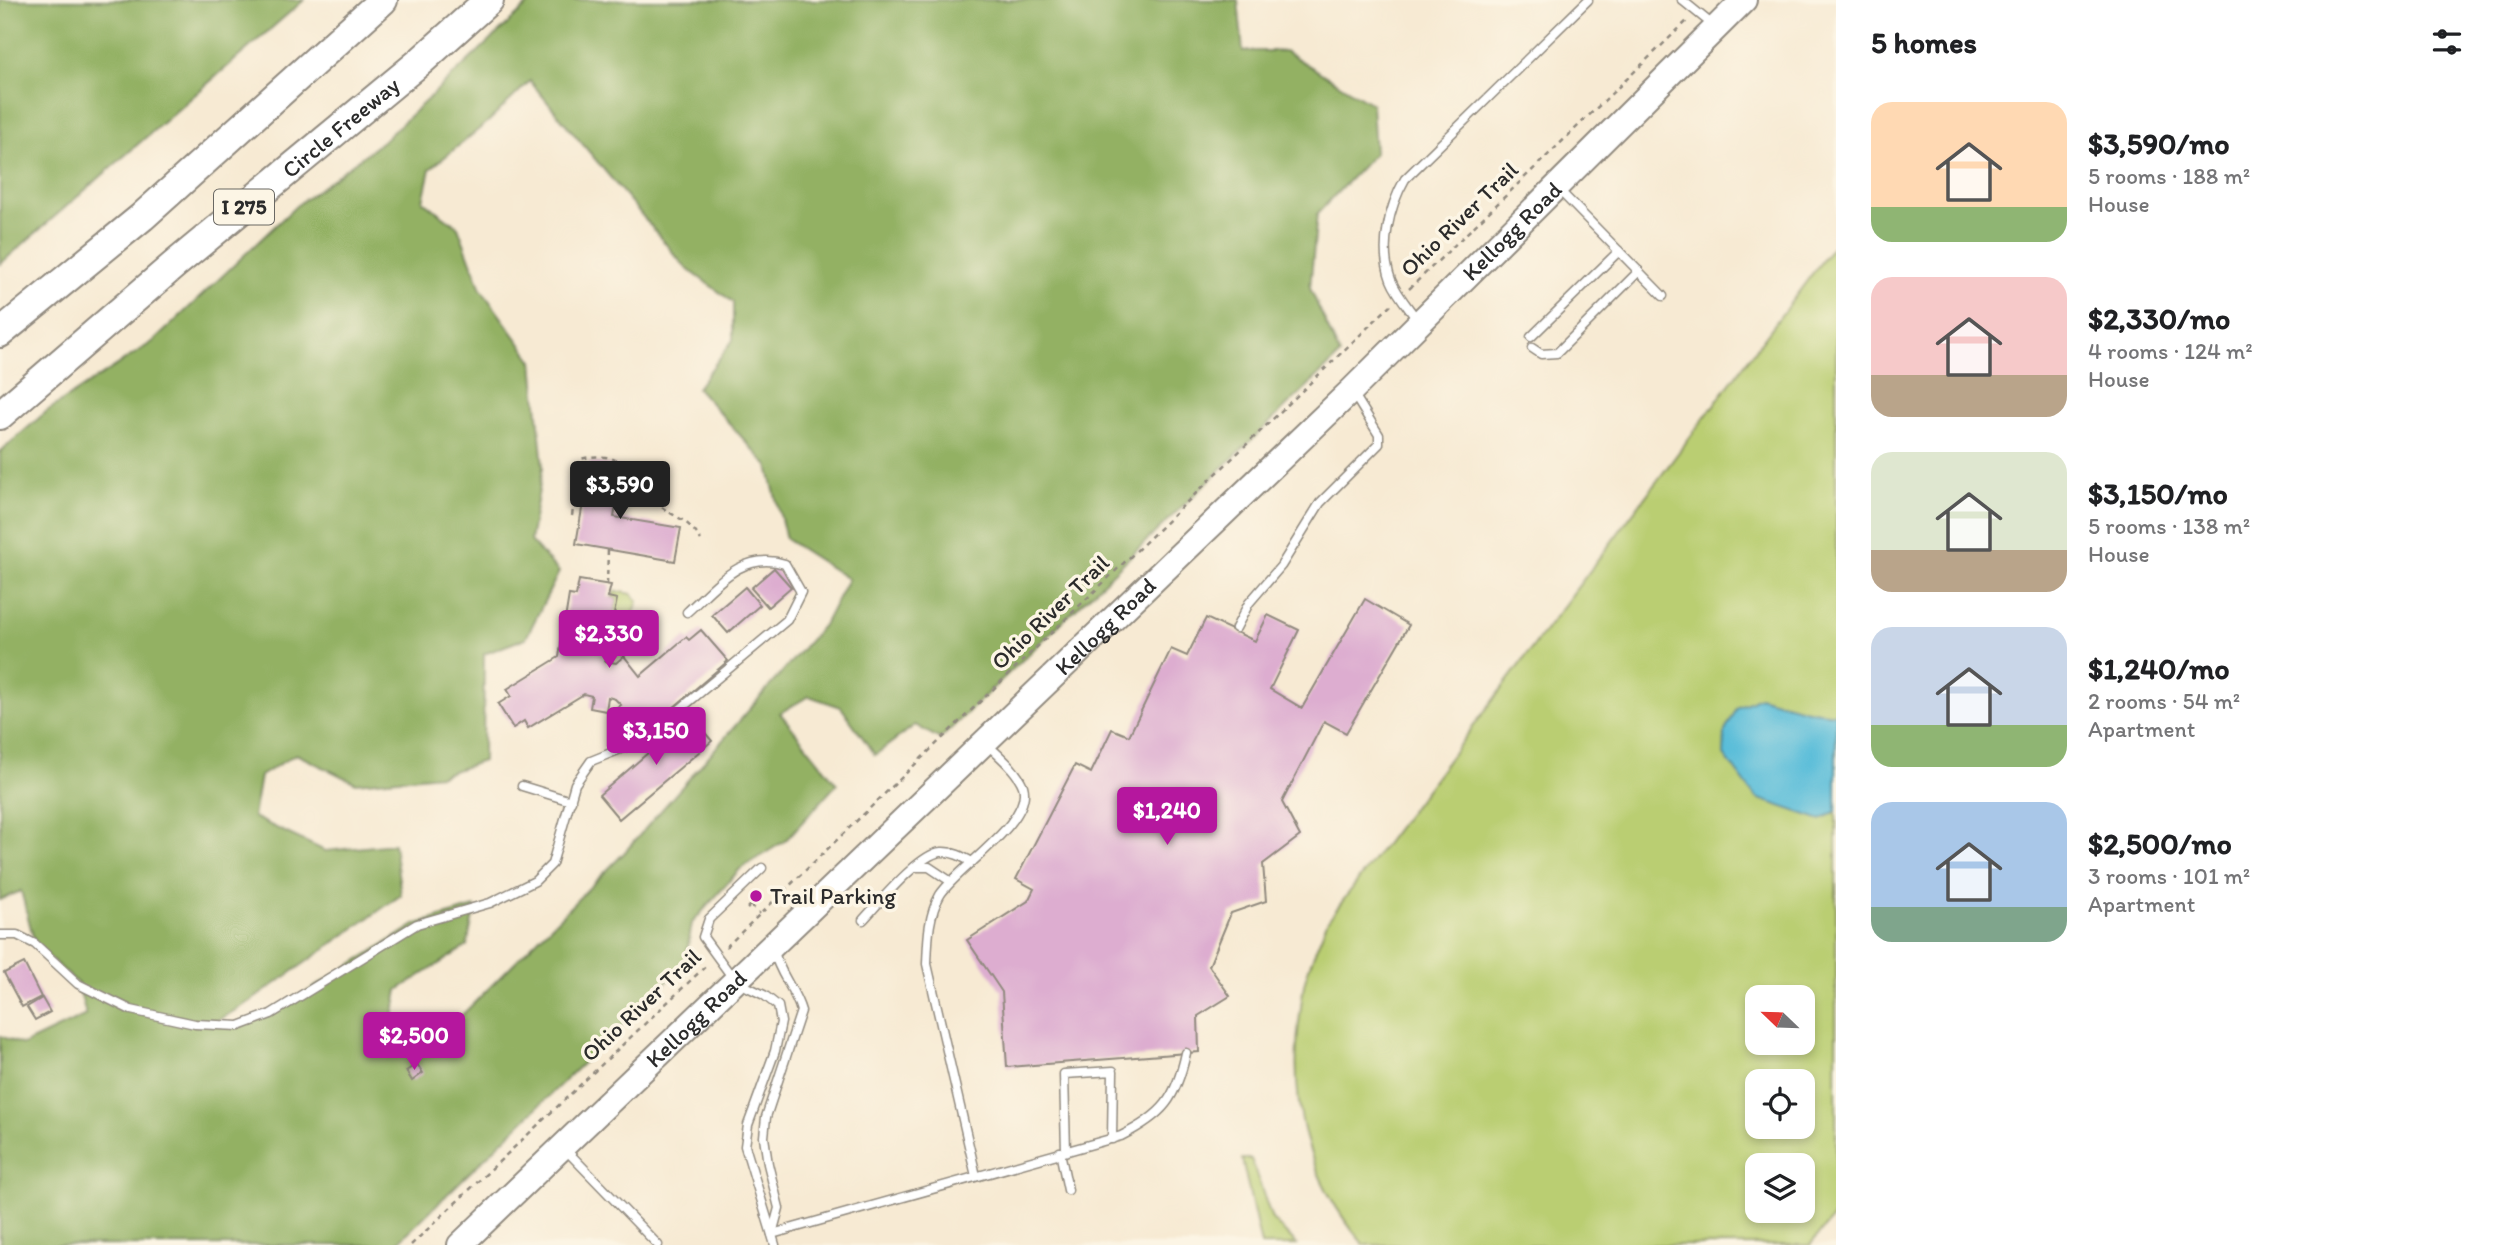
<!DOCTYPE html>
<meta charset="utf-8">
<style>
:root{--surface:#fff;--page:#f2f2f2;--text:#202124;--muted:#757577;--accent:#b5179e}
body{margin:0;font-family:Itim,sans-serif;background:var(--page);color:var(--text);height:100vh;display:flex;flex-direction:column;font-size:26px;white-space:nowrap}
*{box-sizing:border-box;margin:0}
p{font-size:23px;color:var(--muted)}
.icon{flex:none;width:38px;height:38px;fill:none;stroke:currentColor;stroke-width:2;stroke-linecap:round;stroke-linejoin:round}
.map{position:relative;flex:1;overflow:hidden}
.side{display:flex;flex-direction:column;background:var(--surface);width:665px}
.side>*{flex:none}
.needle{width:46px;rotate:293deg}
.buttons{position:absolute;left:1745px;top:985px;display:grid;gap:14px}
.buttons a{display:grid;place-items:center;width:70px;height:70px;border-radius:14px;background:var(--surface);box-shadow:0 4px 10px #0003;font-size:35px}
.price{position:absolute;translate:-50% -60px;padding:0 16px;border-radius:7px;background:var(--accent);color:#fff;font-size:23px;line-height:46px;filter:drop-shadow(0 2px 4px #0008)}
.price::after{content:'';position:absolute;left:50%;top:42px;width:21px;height:16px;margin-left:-10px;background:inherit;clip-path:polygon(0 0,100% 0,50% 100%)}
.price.active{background:#222;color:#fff}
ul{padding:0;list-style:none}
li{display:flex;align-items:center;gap:21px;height:175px;padding:0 35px}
li span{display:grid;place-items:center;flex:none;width:196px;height:140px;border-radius:21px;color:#555}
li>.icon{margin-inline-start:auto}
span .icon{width:84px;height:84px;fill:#fffc;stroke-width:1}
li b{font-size:30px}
h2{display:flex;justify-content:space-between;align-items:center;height:84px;padding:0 35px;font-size:30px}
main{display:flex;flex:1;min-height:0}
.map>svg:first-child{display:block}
.green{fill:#bace72;stroke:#727c4e;stroke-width:2;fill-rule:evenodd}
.forest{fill:#93b164;stroke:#5f6e48;stroke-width:2;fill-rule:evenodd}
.water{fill:#5abdd9;stroke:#427482;stroke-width:2}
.building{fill:#ddadd0}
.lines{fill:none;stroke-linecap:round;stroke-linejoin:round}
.service-casing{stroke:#918a7f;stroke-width:11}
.primary-casing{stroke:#918a7f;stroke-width:28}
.motorway-casing{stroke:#918a7f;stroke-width:32}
.path{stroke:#918a7f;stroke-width:2.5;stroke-dasharray:5 5;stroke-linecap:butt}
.service{stroke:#fff;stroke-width:8}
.primary{stroke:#fff;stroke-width:24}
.motorway{stroke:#fff;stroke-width:28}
.poi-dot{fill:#b5179e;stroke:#fcf5e5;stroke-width:2.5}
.labels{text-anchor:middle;stroke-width:7;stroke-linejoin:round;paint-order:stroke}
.shield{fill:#fcf5e5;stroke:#6a6863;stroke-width:2}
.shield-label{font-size:21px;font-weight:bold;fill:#2b2b2b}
.street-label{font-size:23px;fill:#2b2b2b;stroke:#fcf5e5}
.poi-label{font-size:23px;fill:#2b2b2b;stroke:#fcf5e5;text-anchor:start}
</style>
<main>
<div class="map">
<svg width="1836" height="1245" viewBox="0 0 1836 1245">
<rect width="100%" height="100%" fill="#fcf5e5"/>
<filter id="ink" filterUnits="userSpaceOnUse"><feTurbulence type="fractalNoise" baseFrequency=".0143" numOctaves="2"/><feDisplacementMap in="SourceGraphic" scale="14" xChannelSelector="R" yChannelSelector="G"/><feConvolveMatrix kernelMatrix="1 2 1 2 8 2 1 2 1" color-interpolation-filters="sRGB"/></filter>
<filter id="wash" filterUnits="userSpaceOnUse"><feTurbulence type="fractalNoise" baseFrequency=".00686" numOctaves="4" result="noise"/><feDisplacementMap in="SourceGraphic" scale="28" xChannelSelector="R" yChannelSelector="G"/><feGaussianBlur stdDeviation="1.57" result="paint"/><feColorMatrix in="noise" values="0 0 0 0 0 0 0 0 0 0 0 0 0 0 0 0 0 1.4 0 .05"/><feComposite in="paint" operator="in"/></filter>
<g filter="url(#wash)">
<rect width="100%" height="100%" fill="#f7ead3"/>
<g class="green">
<path d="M1836,242v972l-26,31h-446c-58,-68 -76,-143 -64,-230 2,-13 2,-26 6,-38 5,-18 14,-37 21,-55zM1757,998h45v45h-45zM1757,1082h45v45h-45zM1757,1166h45v45h-45z"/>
<path d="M615,591l17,3 6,7 -5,15 16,19 -33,28 -11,-2 12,-62 -5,-1z"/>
<path d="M1242,1159h9l21,60 25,26h-36z"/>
</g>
<g class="forest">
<path d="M0,0h304l-304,264z"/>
<path d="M533,0h705l5,51h42l87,53 3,49 -58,61 -7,74 30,67 -400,384 -25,-14 -40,30 -34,-48 -32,-11 -29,17 57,71 -51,56 -46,29 -48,54 -7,41 -290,281h-395v-209l23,9 63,-30 -8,-31 -43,-40 -14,-53 -21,9v-448l47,-41 107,-70 142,-135 87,-65zM530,81l155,186 48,35v38l-36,48 71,78 18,73 62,40 -23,44 -201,230 -186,186 -48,-4 8,-45 69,-44 8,-39 -58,17 -146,90 -32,12 -27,-2 39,-23 150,-106 -7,-51 -69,7 -72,-34 7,-41 36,-22 60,29 85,-8 42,-14 1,-107 42,-16 33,-66 -29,-31 13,-74 -10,-106 -52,-72 -23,-62 -35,-26 7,-32 59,-48z"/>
</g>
<path class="water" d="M1759,697l52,14 25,3v97l-15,9 -65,-22 -32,-43 1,-24 12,-23z"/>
<g id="blocks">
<g class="building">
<path d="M590,462l33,5 -9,50 67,11 -6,33 -99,-17z"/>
<path d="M774,568l17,19 -23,20 -17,-19z"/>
<path d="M579,580l32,5 -3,12 9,2 -12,62 11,2 8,-7 16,20 46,-39 3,3 12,-10 27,31 -89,76 -23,-28 5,-4 -6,-6 -7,-2 -2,14 -16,-3 2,-12 -8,-2 -56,34 -4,-7 -11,7 -15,-24 13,-8 -4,-7 52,-32 10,-62 7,1z"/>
<path d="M745,587l15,18 -32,28 -16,-18z"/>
<path d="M1365,599l44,26 -63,108 -22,-12 -42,81 18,34 -37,28 3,37 -35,12 -22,53 21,30 -32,20 1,36 -192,15 -5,-75 -35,-52 61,-39 6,-12 -18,-10 59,-114 16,8 21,-44 17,7 42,-87 16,7 19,-38 49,23 13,-26 31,15 -29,59 32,19z"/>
<path d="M691,716l21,25 -93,78 -20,-24z"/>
<path d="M24,963l17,34 -19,10 -18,-34z"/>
<path d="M42,998l8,14 -15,8 -8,-13z"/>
<path d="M417,1064l6,9 -11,8 -6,-10z"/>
</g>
</g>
</g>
<g filter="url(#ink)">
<use href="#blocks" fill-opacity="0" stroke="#918a7f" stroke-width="2"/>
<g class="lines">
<defs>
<g id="service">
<path d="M1682,0l32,26"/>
<path d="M1559,190l104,106"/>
<path d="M1418,321c-9,-13 -21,-26 -27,-41 -12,-32 -2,-73 14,-101l183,-179"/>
<path d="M1531,337l88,-86"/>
<path d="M1532,348l9,6 16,-1 82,-82"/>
<path d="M1236,628l13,-25 32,-37 39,-63 59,-59v-9l-26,-42"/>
<path d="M522,786l49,15"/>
<path d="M915,867h14l21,14"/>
<path d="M762,868l-53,51 -6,18 32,44 29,14 14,11 3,16 -6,29 -27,74 -3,21 30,99"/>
<path d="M863,920c16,-17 56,-66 78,-68 11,-1 22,5 31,10"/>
<path d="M0,935h17l18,9 43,40 53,26 64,14 44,2 32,-12 146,-90 73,-21 45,-22 17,-17 23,-80 16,-23 52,-21 144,-120 14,-28 -16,-28c-43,-14 -69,22 -98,48"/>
<path d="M565,1149l93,96"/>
<path d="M1066,1151l-2,-77 49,-3 -1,68"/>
<path d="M1060,1152l8,38"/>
<path d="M976,1176l-49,-212c1,-24 1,-48 13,-69 17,-27 94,-74 83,-109 -6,-16 -24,-30 -35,-41"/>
<path d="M772,1234l349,-98c42,-21 55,-37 65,-83"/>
<path d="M772,1234l7,-26 -11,-44 -4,-27 2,-20 35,-106c-6,-22 -22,-37 -27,-60"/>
</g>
<g id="primary">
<path id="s1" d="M460,1245l892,-855 392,-390"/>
</g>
<g id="motorway">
<path d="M0,333l142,-116 241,-217"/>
<path id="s2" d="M0,415l174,-150 247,-204 68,-61"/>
</g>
</defs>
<use href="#service" class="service-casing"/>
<use href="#primary" class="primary-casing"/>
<use href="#motorway" class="motorway-casing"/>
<g class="path">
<path d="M1409,289l280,-270"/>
<path d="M572,516l8,-57c50,-12 50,22 79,46 19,15 27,12 42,35"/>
<path d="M607,585l1,-36"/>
<path d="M751,905l9,9"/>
<path d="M747,909l6,-6"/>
<path d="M726,947l665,-642"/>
<path d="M411,1245l297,-281"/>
</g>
<use href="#service" class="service"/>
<use href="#primary" class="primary"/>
<use href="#motorway" class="motorway"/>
</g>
</g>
<circle class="poi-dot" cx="756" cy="896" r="7"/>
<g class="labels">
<rect class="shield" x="214" y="189.5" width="60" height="35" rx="5"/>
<g class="shield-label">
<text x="244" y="214">I 275</text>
</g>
<g class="street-label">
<text dy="8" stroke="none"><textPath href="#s2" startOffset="446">Circle Freeway</textPath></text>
<text transform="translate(1459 219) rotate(-44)" y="8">Ohio River Trail</text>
<text dy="8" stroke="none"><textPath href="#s1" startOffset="1461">Kellogg Road</textPath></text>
<text transform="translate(1050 612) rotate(-44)" y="8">Ohio River Trail</text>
<text dy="8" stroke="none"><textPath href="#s1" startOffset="894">Kellogg Road</textPath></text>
<text transform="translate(641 1005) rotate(-43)" y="8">Ohio River Trail</text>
<text dy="8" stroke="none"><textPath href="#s1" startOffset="327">Kellogg Road</textPath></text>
</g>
<g class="poi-label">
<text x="770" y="904">Trail Parking</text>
</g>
</g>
</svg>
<div class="buttons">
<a><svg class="needle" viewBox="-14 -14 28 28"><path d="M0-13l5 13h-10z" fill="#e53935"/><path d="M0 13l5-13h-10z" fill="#757577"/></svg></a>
<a><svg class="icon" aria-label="locate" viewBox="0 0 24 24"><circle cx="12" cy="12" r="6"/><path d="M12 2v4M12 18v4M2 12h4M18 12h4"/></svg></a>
<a><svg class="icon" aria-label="layers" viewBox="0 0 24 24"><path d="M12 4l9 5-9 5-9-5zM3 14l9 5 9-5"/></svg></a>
</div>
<b class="price active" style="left:620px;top:521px">$3,590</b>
<b class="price" style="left:609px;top:670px">$2,330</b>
<b class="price" style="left:656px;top:767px">$3,150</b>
<b class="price" style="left:1167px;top:847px">$1,240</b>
<b class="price" style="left:414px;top:1072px">$2,500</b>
</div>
<section class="side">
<h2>5 homes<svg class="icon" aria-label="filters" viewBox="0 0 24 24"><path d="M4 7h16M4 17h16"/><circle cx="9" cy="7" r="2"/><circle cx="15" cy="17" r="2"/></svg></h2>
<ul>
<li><span style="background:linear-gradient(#ffd9b3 75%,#8fb573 0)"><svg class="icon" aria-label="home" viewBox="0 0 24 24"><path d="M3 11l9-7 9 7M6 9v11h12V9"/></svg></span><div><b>$3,590/mo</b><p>5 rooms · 188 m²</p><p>House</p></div></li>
<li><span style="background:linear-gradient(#f6c9c9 70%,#b9a48a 0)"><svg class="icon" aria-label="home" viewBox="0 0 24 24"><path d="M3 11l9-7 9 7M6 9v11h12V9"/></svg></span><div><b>$2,330/mo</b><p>4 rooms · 124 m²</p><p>House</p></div></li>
<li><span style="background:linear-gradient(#dfe7d0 70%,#b9a48a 0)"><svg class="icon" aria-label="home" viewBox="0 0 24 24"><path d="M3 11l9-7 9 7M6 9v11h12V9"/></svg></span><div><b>$3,150/mo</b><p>5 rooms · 138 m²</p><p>House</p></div></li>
<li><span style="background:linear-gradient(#c9d6e8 70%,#8fb573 0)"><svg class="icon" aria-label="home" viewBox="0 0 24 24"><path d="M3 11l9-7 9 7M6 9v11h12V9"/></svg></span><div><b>$1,240/mo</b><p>2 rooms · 54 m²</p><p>Apartment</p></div></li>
<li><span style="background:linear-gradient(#a9c7e8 75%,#7fa58c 0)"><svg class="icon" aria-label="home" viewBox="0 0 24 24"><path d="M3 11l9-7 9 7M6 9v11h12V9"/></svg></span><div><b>$2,500/mo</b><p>3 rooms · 101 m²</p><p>Apartment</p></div></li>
</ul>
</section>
</main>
